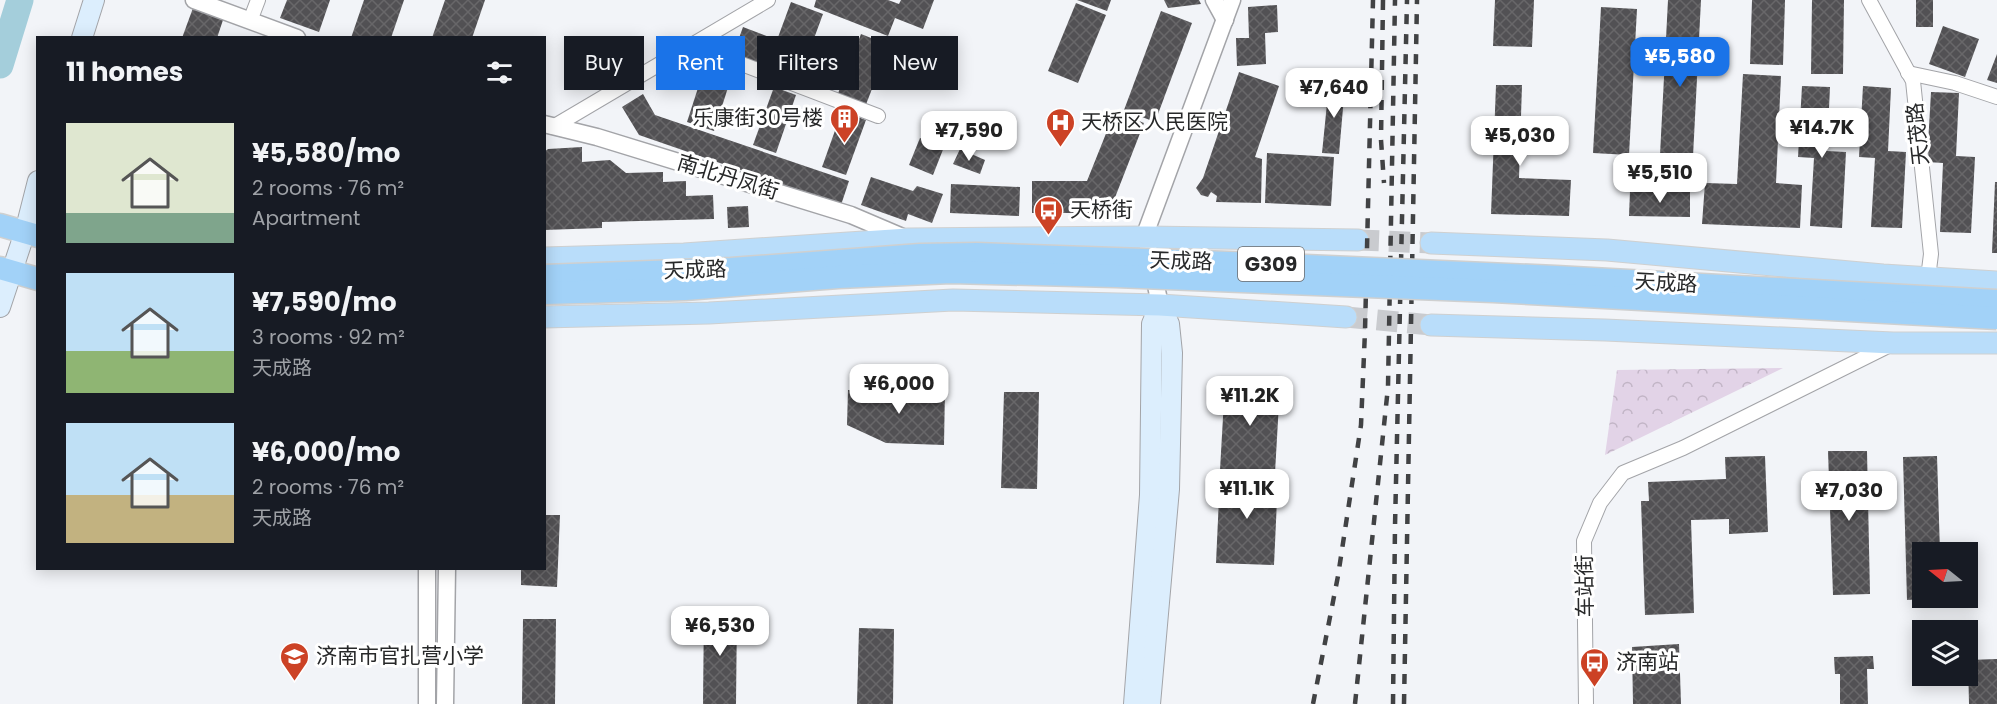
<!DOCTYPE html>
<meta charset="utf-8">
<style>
:root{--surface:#171b24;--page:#242831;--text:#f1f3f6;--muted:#9ea1a6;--accent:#1a73e8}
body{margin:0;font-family:Poppins,"Noto Sans SC",sans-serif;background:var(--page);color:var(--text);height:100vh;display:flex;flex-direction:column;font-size:22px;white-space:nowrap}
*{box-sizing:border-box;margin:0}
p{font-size:20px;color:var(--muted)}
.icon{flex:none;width:33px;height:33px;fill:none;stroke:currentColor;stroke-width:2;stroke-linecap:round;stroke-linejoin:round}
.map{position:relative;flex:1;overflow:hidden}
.details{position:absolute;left:36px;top:36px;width:510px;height:534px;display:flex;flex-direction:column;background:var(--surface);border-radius:0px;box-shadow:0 3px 15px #0003}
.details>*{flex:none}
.hud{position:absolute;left:564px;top:36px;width:570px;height:54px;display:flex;gap:12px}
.needle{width:39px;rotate:288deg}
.tools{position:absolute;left:1912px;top:542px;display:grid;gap:12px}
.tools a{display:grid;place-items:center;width:66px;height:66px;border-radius:0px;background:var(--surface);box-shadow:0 3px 15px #0003;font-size:30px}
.price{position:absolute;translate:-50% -51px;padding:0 14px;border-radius:12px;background:#fff;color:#222;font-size:20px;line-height:39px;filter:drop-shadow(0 2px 3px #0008)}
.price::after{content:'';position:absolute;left:50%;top:36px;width:18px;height:14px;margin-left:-9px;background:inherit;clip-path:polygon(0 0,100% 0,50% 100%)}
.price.current{background:var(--accent);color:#fff}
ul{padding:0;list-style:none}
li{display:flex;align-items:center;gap:18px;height:150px;padding:0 30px}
li span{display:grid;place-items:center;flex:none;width:168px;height:120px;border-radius:0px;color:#555}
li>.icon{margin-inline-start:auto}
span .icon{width:72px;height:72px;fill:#fffc;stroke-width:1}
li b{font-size:26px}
h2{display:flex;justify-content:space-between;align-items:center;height:72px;padding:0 30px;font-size:26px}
.pill{padding:0 21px;border-radius:0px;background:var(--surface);box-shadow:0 3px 15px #0003;font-size:21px;line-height:54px}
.pill.current{background:var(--accent);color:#fff}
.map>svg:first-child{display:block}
.park{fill:url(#park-crowns)}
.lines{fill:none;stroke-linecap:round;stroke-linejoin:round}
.river{stroke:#a4cedb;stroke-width:27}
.building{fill:url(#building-cross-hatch)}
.primary-tunnel{stroke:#c9cbcf;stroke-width:21;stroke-dasharray:21 10;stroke-linecap:butt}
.minor-casing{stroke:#a3a4a8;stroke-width:16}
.tertiary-casing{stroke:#a3a4a8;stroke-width:19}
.secondary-casing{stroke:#a3a4a8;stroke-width:22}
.primary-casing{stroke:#cfd0d0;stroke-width:23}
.trunk-casing{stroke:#cfd0d0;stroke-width:25}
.minor{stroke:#fff;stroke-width:14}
.tertiary{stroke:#fff;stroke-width:16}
.secondary{stroke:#dceefd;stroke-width:20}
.primary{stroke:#b9ddfa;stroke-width:21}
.trunk{stroke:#a2d2f8;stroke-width:22}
.rail{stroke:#414244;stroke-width:4.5;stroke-dasharray:10 10;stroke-linecap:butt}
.trunk-bridge-casing{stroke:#cfd0d0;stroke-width:25;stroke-linecap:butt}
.trunk-bridge{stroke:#a2d2f8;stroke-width:22}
.labels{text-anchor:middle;stroke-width:6;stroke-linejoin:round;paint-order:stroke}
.shield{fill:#fff;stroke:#686869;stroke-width:1.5}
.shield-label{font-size:20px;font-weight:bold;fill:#272829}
.poi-label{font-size:21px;fill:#272829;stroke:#fff;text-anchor:start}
.street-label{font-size:21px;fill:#272829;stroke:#fff}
</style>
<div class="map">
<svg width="1997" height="704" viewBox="0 0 1997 704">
<defs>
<pattern id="park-crowns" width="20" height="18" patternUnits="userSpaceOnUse" patternTransform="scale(1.5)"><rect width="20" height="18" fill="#e2d3e7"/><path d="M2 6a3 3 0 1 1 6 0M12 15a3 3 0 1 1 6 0" fill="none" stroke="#c2b5c6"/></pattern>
<pattern id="building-cross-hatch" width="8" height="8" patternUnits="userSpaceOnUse" patternTransform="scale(1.5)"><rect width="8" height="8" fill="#525154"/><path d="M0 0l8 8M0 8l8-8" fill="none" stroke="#686769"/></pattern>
</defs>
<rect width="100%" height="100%" fill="#f2f4f8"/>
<path class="park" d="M1783,368l-178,87 12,-85z"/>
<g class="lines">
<path class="river" d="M0,65l20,-65"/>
</g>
<g class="building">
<path d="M287,0h43l-11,32 -39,-14z"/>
<path d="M364,0h40l-13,38h-40z"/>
<path d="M445,0h40l-13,38h-40z"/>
<path d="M816,0h72l11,4 2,-4h33l-11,29 -28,-11 -7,18 -74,-29z"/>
<path d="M1077,0h34l-4,11z"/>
<path d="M1164,0h35l2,4 -33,4z"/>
<path d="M1495,0h39l-2,47 -39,-1z"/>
<path d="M1668,0h33l-9,176 -33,-2z"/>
<path d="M1752,0h33l-2,65 -33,-1z"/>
<path d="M1812,0h32l-1,74h-32z"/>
<rect x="1916" y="0" width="17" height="27"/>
<path d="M791,2l32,12 -24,65 -66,-24 10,-28 34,13z"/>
<path d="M1076,3l30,12 -28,68 -30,-12z"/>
<path d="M1277,5l1,27 -13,1 1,31 -29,2 -1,-28h13l-1,-31z"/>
<path d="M1601,7l36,2 -8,146 -36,-2z"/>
<path d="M193,8l30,12 -6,18h-35z"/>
<path d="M1161,11l31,12 -37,99 -31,-12z"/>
<path d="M1943,26l36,13 -14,38 -36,-13z"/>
<path d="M861,34l28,11 -24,62 -28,-11z"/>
<path d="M1997,54v29l-10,-3z"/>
<path d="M707,60l27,9 -20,62 -27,-9z"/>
<path d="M1239,72l40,14 -24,71 7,2 -1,44 -45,-1 1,-6 -6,-4 -3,5 -7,-2 -5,-7 7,-10z"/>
<path d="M1743,74l38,2 -5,107 26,2 -2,43 -98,-4 3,-41 32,1z"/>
<path d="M1329,84l16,1 -6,69 -17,-1z"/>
<path d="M1496,85h26l-3,93 52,2 -2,36 -78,-2z"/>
<path d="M1802,86l28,1 -3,64 19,1 -4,76 -32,-2 4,-68 -16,-1z"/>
<path d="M1863,86l28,2 -3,63 18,1 -4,76 -31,-1 4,-69 -16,-1z"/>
<path d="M774,87l22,8 -20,58 -23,-8z"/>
<path d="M1931,92l28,1 -3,63 19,1 -4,76 -31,-1 3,-69 -16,-1z"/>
<path d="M643,94l12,21 194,66 -8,24 -202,-70 -17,-28z"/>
<path d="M842,111l24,9 -20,55 -24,-8z"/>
<path d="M1115,111l29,12 -35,90h-77v-32h55z"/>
<path d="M920,138l24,9 -11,28 -24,-10z"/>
<path d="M582,147v15l28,-2 16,13 37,-1v10l23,-1v15l27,-1 1,24 -112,3v6l-58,2v-78l4,-3z"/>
<path d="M960,149l25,11 -5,14 -27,-10z"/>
<path d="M1267,153l67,4 -3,49 -66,-3z"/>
<path d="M871,177l42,14 4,-5 26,8 -11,29 -24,-9 -2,7 -45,-16z"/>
<path d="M1995,182h2v71h-5z"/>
<path d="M951,184l69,3 -1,29 -69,-3z"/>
<path d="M1630,191l60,1v25l-61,-1z"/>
<path d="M748,206l1,21 -21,1 -1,-21z"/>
<path d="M1225,382l55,3 -5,88 -55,-3z"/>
<path d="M945,388l-1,57 -58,-2 -39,-18 1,-35z"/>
<path d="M1004,392h35l-2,97 -36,-1z"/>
<path d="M1828,451h39l3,143 -37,1z"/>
<path d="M1765,456l3,76 -39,2v-15l-38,1 3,93 -49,2 -4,-114h8l-1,-19 78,-3 -1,-22z"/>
<path d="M1937,456l3,96h-17v47l-16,1 -4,-143z"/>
<path d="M1220,476l58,2 -4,87 -58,-2z"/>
<path d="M544,515h16l-3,72 -36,-2v-17h23z"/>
<path d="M704,609l33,1 -1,94h-33z"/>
<path d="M523,619h33l-1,85h-33z"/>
<path d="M859,628l35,1 -1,75h-36z"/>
<path d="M1679,644l2,60h-48l-1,-57z"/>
<path d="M1873,656l1,13h-7l1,35h-28v-30h-5l-1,-17z"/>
<path d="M1997,659v45h-28l-1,-44z"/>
</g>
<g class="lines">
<g class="primary-tunnel">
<path d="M1358,240l73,3"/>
<path d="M1346,317l85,8"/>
</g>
<defs>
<g id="minor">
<path d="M1869,0l44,81 18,173 -3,24"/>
<path d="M250,21l8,-21"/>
<path d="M692,45l186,71"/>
<path d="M1908,73l47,10 42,14"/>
<path d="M553,127l215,-127"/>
<path d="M1586,704l-2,-163 16,-38 23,-30 60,-25 207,-103"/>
</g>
<g id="tertiary">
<path d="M194,0l103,38"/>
<path d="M1214,0l11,20"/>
<path d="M544,124l53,13 254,78 54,23"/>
<path d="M1160,305l-14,-68 1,-8 85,-229"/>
<path d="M427,704v-136"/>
<path d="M445,704l2,-136"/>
</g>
<g id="secondary">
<path d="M82,38l12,-38"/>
<path d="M0,307l25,-75 13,-51"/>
<path d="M1134,704l16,-209 2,-171 8,-19"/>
<path d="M1150,704l19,-215 3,-136 -3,-29 -9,-19"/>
</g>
<g id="primary">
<path d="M1431,243l176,7 276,25 114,7"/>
<path d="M544,258l140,-4 224,-15 238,-2 212,3"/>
<path d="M544,317l165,-4 244,-13 207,5 186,12"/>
<path d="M1431,325l174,5 288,13h104"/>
</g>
<g id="trunk">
<path d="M0,225l38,11"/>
<path d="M0,268l38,11"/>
</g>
</defs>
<use href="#minor" class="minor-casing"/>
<use href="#tertiary" class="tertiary-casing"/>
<use href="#secondary" class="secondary-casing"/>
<use href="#primary" class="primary-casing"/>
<use href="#trunk" class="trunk-casing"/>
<use href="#minor" class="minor"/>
<use href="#tertiary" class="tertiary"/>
<use href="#secondary" class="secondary"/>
<use href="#primary" class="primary"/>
<use href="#trunk" class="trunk"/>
<g class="rail">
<path d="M1383,0l-2,140 3,43"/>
<path d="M1313,704l25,-128 23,-151 4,-94 8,-331"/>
<path d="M1355,704l33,-317 7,-387"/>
<path d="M1393,704l2,-178 12,-526"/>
<path d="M1404,704l13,-704"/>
</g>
<defs>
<g id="trunk-bridge">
<path d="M544,276l187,-7 189,-14 57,-1 306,11 273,12 441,24"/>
<path d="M544,293l141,-4 153,-12 113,-5 165,4 377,15 504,27"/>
</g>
</defs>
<use href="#trunk-bridge" class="trunk-bridge-casing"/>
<use href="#trunk-bridge" class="trunk-bridge"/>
</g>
<defs>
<symbol id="building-pin" viewBox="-11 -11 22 30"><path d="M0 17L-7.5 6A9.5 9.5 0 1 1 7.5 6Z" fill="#cc4225" stroke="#fff"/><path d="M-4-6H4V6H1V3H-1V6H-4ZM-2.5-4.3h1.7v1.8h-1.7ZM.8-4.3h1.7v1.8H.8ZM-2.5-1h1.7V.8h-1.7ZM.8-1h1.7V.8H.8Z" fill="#fff"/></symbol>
<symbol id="hospital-pin" viewBox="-11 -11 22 30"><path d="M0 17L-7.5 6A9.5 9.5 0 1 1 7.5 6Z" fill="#cc4225" stroke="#fff"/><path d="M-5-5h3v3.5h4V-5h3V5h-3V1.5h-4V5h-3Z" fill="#fff"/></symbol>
<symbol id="bus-pin" viewBox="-11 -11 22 30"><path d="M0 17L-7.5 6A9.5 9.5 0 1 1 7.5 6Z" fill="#cc4225" stroke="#fff"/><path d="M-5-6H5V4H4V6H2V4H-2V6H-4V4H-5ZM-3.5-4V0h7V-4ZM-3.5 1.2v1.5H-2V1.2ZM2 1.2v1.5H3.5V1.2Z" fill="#fff"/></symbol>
<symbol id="school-pin" viewBox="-11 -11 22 30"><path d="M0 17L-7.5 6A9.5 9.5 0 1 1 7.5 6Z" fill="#cc4225" stroke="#fff"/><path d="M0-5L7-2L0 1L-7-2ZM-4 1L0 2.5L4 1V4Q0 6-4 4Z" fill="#fff"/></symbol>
</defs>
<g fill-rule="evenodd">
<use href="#building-pin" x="828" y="102" width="33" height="45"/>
<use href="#hospital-pin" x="1044" y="106" width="33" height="45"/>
<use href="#bus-pin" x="1032" y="194" width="33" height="45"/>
<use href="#school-pin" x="278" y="640" width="33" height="45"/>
<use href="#bus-pin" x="1578" y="646" width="33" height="45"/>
</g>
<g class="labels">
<rect class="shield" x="1238" y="247" width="66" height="34" rx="4.5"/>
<g class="shield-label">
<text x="1271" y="271">G309</text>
</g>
<g class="poi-label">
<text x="823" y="125" text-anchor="end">乐康街30号楼</text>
<text x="1081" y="129">天桥区人民医院</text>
<text x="1070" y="217">天桥街</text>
<text x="316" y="663">济南市官扎营小学</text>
<text x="1616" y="669">济南站</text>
</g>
<g class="street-label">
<text transform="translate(1918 134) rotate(-96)" y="7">天茂路</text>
<text transform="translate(728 177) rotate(17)" y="7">南北丹凤街</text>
<text transform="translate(1181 261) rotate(2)" y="7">天成路</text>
<text transform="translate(695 270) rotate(-2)" y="7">天成路</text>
<text transform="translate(1666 283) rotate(3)" y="7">天成路</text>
<text transform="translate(1585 586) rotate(-91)" y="7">车站街</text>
</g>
</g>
</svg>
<div class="tools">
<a><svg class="needle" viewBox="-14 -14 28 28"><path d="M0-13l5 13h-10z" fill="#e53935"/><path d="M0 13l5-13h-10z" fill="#9ea1a6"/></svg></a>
<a><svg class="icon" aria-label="layers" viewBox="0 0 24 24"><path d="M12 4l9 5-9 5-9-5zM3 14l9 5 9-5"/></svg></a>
</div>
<b class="price current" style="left:1680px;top:88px">¥5,580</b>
<b class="price" style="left:1334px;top:119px">¥7,640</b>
<b class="price" style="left:1822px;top:159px">¥14.7K</b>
<b class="price" style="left:969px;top:162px">¥7,590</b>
<b class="price" style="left:1520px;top:167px">¥5,030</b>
<b class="price" style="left:1660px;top:204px">¥5,510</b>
<b class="price" style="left:899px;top:415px">¥6,000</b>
<b class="price" style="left:1250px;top:427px">¥11.2K</b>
<b class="price" style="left:1247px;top:520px">¥11.1K</b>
<b class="price" style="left:1849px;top:522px">¥7,030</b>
<b class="price" style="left:720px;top:657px">¥6,530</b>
<div class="hud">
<a class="pill">Buy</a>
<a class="pill current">Rent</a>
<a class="pill">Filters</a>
<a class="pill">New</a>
</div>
<section class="details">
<h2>11 homes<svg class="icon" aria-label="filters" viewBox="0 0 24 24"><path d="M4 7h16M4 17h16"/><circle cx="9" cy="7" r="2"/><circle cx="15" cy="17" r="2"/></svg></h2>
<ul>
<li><span style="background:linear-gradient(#dfe7d0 75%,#7fa58c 0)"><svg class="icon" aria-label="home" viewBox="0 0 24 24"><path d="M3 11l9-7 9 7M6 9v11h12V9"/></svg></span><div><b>¥5,580/mo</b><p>2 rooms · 76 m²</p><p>Apartment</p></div></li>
<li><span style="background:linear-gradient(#bfe0f5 65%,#8fb573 0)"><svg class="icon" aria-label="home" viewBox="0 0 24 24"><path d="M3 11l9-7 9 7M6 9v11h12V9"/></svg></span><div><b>¥7,590/mo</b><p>3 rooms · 92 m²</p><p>天成路</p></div></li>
<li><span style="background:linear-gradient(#bfe0f5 60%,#c2b280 0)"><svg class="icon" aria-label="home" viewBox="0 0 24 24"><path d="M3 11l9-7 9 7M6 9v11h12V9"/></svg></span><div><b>¥6,000/mo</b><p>2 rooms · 76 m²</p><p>天成路</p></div></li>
</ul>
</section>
</div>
